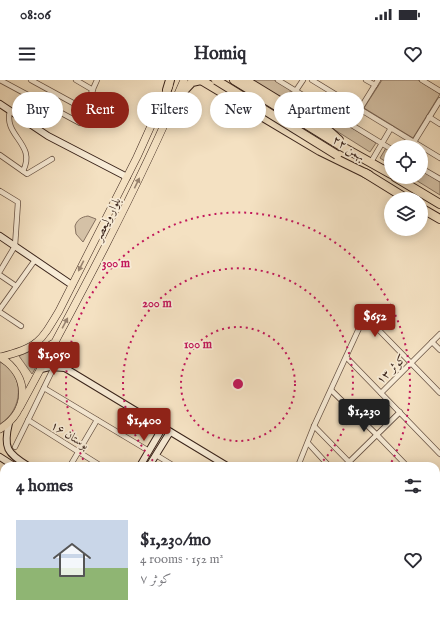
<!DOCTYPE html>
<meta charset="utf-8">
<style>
:root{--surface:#fff;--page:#f7f7f7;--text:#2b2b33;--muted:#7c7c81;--line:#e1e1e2;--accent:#8f2418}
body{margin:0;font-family:"IM FELL English",Amiri,serif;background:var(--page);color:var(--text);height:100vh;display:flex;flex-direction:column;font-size:15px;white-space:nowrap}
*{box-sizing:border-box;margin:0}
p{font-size:13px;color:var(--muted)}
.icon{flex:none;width:22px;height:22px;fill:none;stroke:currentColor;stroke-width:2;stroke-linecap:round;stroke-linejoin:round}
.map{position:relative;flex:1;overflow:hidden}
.details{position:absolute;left:0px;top:382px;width:440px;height:156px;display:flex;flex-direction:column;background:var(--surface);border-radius:12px 12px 0 0;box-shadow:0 2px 10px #0003}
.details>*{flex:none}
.hud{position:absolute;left:12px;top:12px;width:416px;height:36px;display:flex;gap:8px}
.controls{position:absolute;left:384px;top:60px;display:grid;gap:8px}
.controls a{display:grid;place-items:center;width:44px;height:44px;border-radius:50%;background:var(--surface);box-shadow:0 2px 10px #0003;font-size:20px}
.price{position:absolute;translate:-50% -34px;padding:0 9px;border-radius:4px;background:var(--accent);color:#fff;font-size:13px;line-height:26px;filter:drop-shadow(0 1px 2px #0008)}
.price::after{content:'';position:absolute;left:50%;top:24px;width:12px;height:9px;margin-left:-6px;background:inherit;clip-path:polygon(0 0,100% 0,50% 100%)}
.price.current{background:#222;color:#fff}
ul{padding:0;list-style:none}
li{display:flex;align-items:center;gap:12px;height:100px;padding:0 16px}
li+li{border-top:1px solid var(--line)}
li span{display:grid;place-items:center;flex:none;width:112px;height:80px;border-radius:0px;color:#555}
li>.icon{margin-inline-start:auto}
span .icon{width:48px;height:48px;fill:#fffc;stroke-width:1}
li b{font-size:17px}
h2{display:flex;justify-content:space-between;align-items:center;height:48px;padding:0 16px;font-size:17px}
.pill{padding:0 14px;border-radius:18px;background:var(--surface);box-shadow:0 2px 10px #0003;font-size:14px;line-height:36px}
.pill.current{background:var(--accent);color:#fff}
.status{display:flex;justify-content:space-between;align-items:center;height:28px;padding:0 20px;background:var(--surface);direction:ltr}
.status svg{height:11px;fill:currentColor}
header{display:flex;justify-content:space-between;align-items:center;height:52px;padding:0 16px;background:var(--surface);font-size:18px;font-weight:700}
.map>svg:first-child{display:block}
.green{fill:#d4c1a6;stroke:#877260}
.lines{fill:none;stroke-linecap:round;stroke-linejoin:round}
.street-casing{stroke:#685345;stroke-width:6}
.secondary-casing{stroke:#3a241b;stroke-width:8}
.primary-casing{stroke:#3a241b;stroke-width:8}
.highway-casing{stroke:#3a241b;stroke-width:10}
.street{stroke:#f8ecd7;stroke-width:4.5}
.secondary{stroke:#f8ecd7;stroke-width:6}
.primary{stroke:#f4e1c2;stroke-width:7}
.highway{stroke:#f4e1c2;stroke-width:8}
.highway-bridge-casing{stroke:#3a241b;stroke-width:10;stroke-linecap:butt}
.highway-bridge{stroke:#f4e1c2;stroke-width:8}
.oneway{fill:#97826e}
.ring{fill:none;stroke:#c2185b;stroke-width:2;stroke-dasharray:2 4}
.labels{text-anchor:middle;stroke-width:3.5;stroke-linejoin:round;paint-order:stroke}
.street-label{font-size:12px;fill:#3a241b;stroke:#f8ecd7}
.centre{fill:#c2185b;stroke:#f8ecd7;stroke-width:2}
.ring-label{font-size:12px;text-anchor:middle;font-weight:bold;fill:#c2185b;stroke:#f8ecd7;stroke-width:3.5;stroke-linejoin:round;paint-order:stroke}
</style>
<div class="status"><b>08:06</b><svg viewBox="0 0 49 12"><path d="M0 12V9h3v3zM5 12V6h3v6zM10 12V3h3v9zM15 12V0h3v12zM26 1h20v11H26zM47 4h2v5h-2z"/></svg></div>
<header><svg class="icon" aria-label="menu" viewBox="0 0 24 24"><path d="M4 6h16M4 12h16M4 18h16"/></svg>Homiq<svg class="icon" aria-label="heart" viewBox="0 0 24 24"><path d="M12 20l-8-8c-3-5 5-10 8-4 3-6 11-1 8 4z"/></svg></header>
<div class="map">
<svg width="440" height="538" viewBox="0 0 440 538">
<rect width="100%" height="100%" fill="#f4e1c2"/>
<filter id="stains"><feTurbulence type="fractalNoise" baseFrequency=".005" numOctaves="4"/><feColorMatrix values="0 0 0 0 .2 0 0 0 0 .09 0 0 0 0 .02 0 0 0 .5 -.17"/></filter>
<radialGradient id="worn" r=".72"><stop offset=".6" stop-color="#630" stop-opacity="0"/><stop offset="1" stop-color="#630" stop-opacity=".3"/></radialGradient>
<g class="green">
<path d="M252,0h22l17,10 -5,10z"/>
<path d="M382,0h36l22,14 -27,44 -49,-30z"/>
<path d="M301,16l75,47 -6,9 -75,-47z"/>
<path d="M386,68l5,3v14l-11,-7z"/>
<path d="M421,90l19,12v13l-29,-18h10z"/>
<path d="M88,136l8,3 -13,23 -7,-8 -1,-8c2,-6 6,-9 13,-10z"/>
<path d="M33,270l1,4c4,4 6,2 10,-1l-12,21 -13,-18z"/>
<path d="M0,282c26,13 23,48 0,62z"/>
</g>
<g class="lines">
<defs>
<g id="street">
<path d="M0,0l80,43"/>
<path d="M31,0l53,29 13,-29"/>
<path d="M76,0l17,10"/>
<path d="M278,0l113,69"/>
<path d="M312,0l128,78"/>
<path d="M366,0l9,5"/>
<path d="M422,0l18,11"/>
<path d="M289,21l14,-21"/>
<path d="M360,29l18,-29"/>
<path d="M10,31c-7,25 27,33 13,60"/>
<path d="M429,37l11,7"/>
<path d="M414,62l26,-42"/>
<path d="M0,75l27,19 25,-15"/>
<path d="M371,82l20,-34"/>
<path d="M421,88l19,11"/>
<path d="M0,111l18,11 -3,44 -15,25"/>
<path d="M0,195l16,11"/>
<path d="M0,229l35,-49"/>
<path d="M0,232l21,14"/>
<path d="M432,262l8,8"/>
<path d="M347,278l93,96"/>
<path d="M44,308l105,63"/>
<path d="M331,310l46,45 30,31"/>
<path d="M381,313l59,-59"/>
<path d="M28,340l73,46"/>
<path d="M314,346l39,40"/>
<path d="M308,363l21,23"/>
<path d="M15,367l39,-80"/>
<path d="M156,375l18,11"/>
<path d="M70,386l27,-46"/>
<path d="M298,386l16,-40 47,-102 6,-2 6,2 67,69"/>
<path d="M345,386l55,-54"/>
<path d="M0,407l4,3"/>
<path d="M436,415l4,4"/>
<path d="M0,447l4,2"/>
<path d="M0,492l4,-6"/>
<path d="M436,507l4,-4"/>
<path d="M0,527l4,3"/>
<path d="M11,534l7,4"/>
<path d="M79,534l6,4"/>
<path d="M145,534l7,4"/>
<path d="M212,534l7,4"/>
<path d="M417,534l4,4"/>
<path d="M138,538l2,-4"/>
<path d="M404,538l4,-4"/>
</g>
<g id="secondary">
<path d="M0,24l48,32 79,41"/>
<path d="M0,156l72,49"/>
<path d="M51,270l6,11 8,7"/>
<path d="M41,289l9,-2 15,1 162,98"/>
<path d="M9,343c-6,25 -2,30 19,43"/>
<path d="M0,377l14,9"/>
<path d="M140,386l23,-39"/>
<path d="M149,386l21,-34"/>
<path d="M436,439l4,-4"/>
<path d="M436,455l4,-4"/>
<path d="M261,534l7,4"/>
<path d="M275,534l7,4"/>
<path d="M373,534l5,4"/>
<path d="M56,538l2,-4"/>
<path d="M221,538l3,-4"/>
<path d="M337,538l4,-4"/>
<path d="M353,538l4,-4"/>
</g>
<g id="primary">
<path d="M36,263v7l3,2 4,-1 9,-7"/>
<path d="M0,277c37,-9 40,-14 59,-46l78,-154 32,-71"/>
<path d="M0,277c30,19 30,53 0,72"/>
<path d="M20,327c58,-107 116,-215 164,-327"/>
</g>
<g id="highway">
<path d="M201,0l119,71 49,24"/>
<path d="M234,0l107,66 50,28"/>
<path d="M245,0l85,52 9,8"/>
<path d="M167,10l3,-10"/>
<path d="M175,20l17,-18 9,-2"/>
<path d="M365,93l42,26"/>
<path d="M395,97l45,27"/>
<path d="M421,128l19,11"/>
</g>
</defs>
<use href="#street" class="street-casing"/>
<use href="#secondary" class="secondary-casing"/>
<use href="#primary" class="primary-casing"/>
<use href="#highway" class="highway-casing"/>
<use href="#street" class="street"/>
<use href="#secondary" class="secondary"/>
<use href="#primary" class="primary"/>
<use href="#highway" class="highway"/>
<defs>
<path id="highway-bridge" d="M216,0l121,75"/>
</defs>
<use href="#highway-bridge" class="highway-bridge-casing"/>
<use href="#highway-bridge" class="highway-bridge"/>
</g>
<defs><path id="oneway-solid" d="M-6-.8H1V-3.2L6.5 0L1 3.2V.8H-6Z"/></defs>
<g class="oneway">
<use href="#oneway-solid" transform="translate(137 103) rotate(-64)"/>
<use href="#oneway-solid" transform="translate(81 186) rotate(117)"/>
<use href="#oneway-solid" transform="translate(65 243) rotate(-62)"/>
</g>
<g class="ring">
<circle cx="238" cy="304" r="57"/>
<path d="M157 385A115 115 0 1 1 319 385"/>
<path d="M86 385A172 172 0 1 1 390 385"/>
</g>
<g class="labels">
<g class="street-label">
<text transform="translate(349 68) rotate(33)" y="4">۲۲ بهمن</text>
<text transform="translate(107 139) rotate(-64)" y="4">بلوار ولیعصر</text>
<text transform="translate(391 289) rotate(-45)" y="4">کوثر ۱۳</text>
<text transform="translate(70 355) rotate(32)" y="4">بوستان ۱۶</text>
</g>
</g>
<circle cx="238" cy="304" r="6" class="centre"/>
<g class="ring-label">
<text x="116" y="187">300 m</text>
<text x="157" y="227">200 m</text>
<text x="198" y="268">100 m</text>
</g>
<rect width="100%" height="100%" filter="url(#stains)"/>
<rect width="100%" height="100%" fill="url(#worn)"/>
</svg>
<div class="controls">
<a><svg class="icon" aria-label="locate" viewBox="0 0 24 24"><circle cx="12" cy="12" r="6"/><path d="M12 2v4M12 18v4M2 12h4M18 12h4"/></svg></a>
<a><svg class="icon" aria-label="layers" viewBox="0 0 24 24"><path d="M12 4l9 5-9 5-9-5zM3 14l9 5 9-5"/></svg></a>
</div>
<b class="price" style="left:375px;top:258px">$652</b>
<b class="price" style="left:54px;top:296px">$1,050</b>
<b class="price current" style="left:364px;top:353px">$1,230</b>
<b class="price" style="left:144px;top:362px">$1,400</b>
<div class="hud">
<a class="pill">Buy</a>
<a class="pill current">Rent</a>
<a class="pill">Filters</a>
<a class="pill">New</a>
<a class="pill">Apartment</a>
</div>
<section class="details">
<h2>4 homes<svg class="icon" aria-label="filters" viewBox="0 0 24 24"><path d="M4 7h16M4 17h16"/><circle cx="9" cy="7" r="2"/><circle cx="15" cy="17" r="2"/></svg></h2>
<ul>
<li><span style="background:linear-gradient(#c9d6e8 60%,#8fb573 0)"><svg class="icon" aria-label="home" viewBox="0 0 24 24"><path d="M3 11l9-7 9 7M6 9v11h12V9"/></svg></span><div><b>$1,230/mo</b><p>4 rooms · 152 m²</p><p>کوثر ۷</p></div><svg class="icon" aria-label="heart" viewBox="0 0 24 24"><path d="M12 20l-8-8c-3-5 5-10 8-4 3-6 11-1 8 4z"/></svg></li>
</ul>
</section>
</div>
